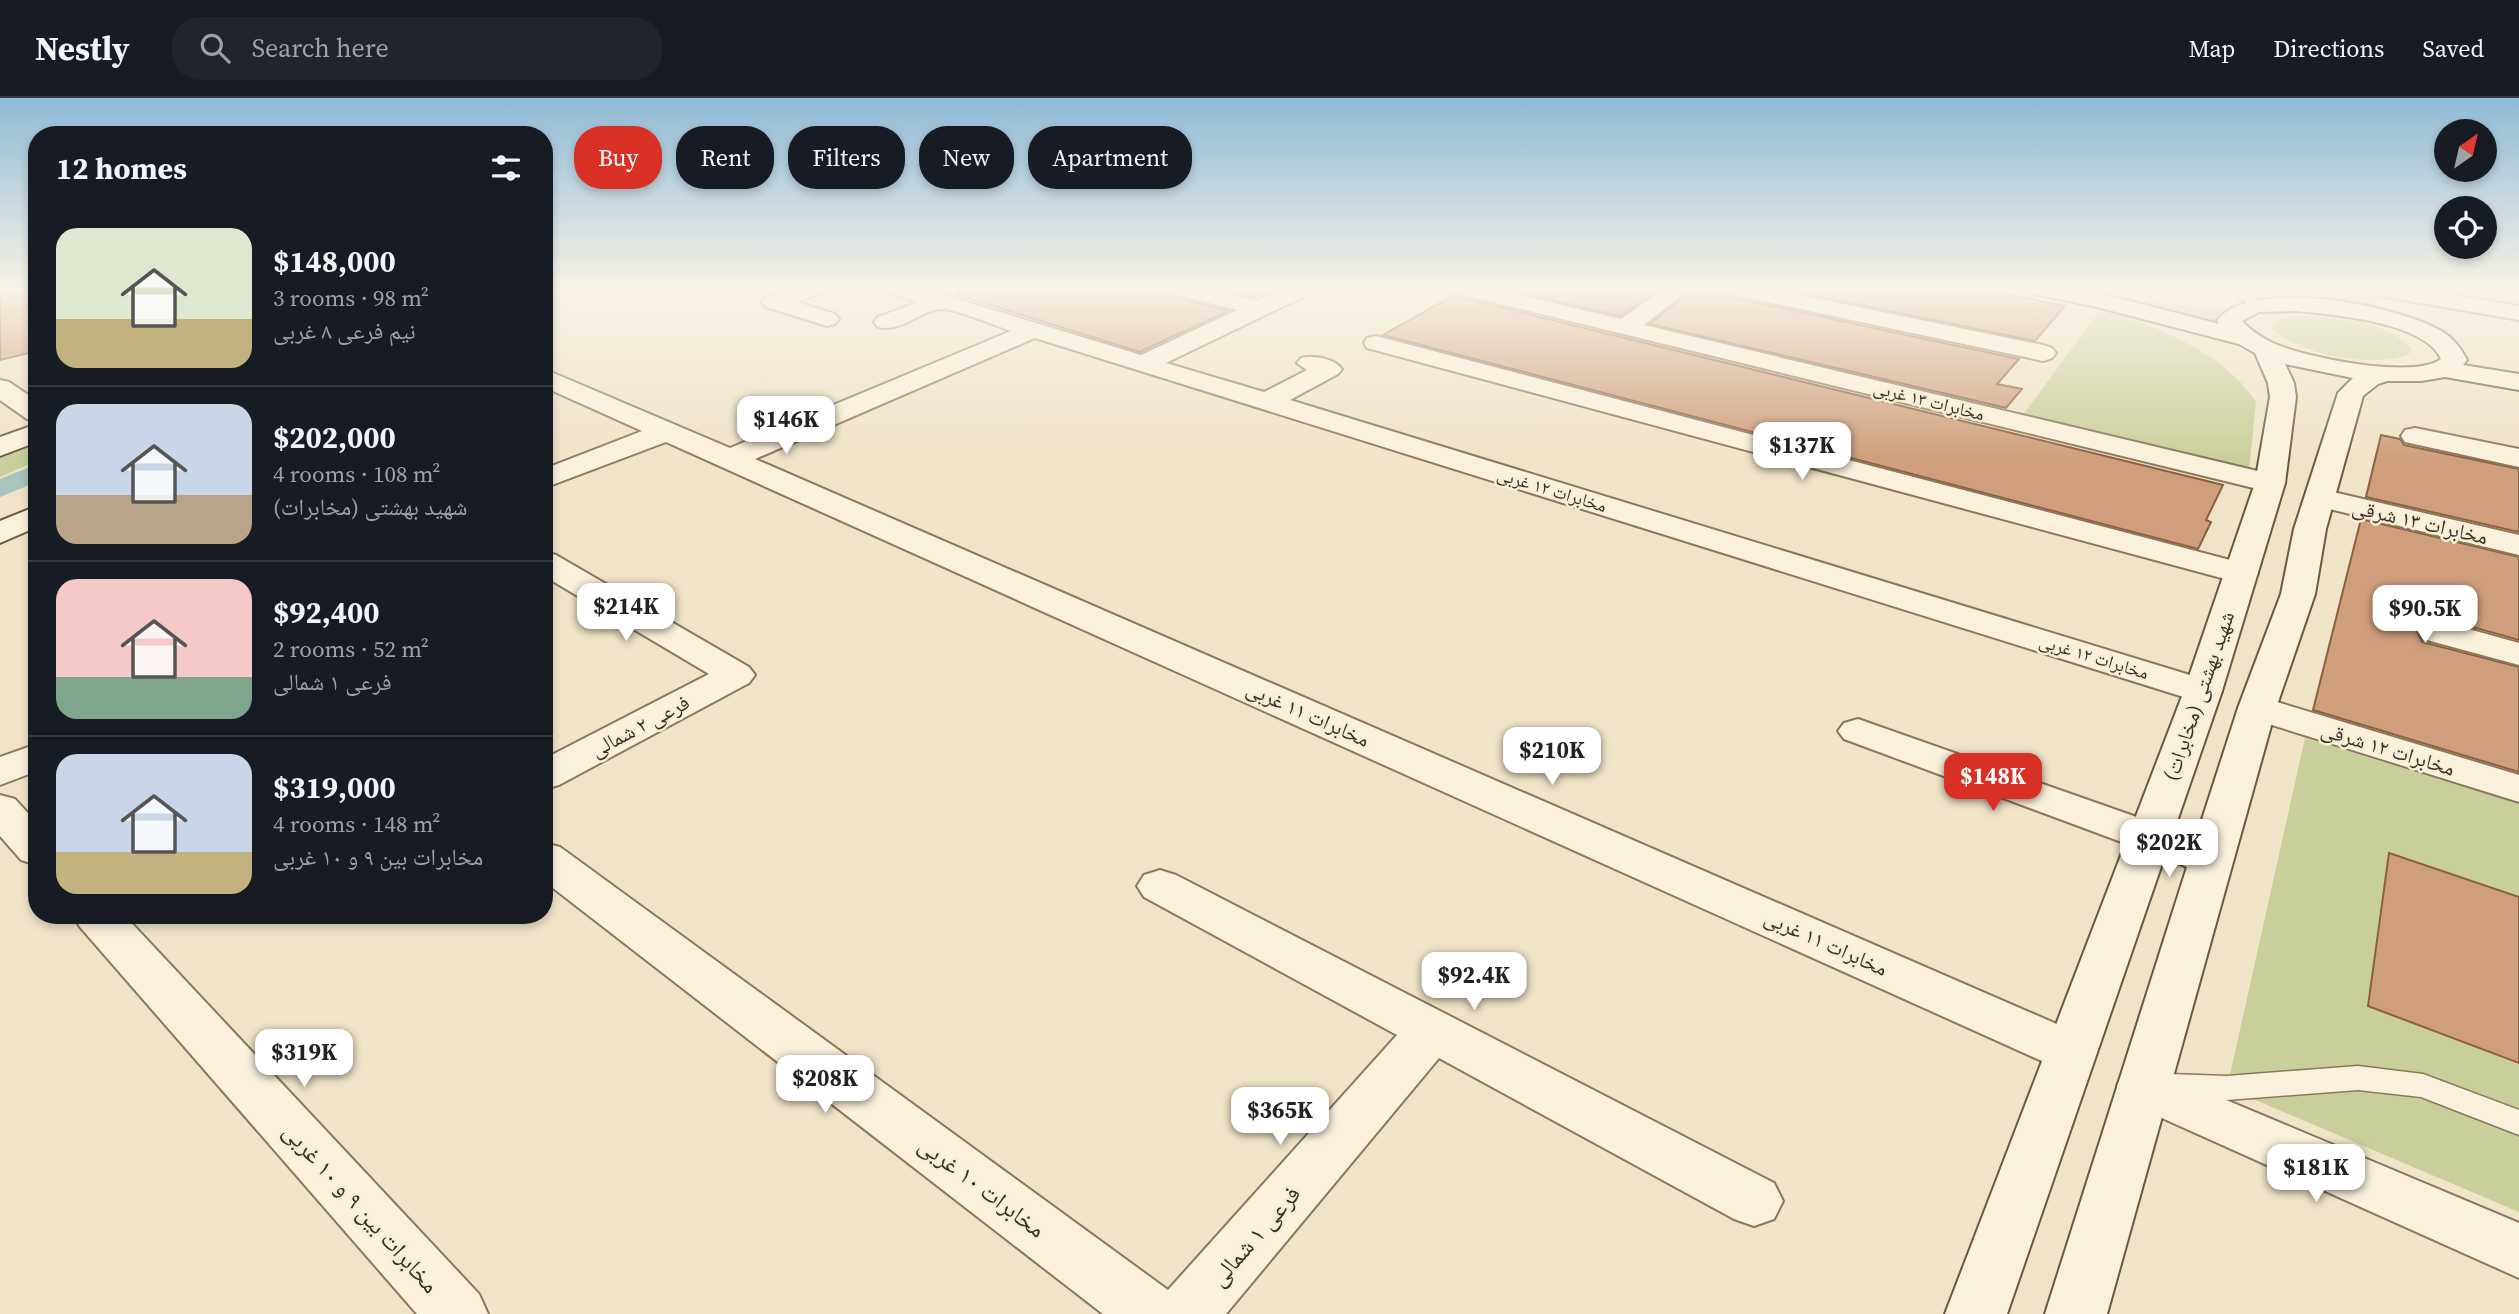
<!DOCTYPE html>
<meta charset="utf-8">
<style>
:root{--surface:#171b24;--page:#20242c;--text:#f1f3f6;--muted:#9ea1a6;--line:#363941;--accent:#d93025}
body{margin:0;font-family:"Source Serif 4","Noto Naskh Arabic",serif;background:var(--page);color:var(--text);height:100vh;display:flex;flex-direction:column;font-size:26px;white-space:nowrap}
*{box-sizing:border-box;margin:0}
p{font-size:23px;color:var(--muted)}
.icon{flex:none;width:38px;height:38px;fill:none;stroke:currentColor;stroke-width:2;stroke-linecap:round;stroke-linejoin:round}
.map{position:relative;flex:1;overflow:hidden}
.side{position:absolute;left:28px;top:28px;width:525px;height:798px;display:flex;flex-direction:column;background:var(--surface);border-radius:28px;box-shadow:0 4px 10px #0003}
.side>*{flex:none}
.banner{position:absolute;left:574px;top:28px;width:665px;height:63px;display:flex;gap:14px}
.needle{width:46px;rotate:34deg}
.tools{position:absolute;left:2434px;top:21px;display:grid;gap:14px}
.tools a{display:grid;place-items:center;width:63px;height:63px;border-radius:50%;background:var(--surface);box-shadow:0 4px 10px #0003;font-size:35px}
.price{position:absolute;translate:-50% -60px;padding:0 16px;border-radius:14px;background:#fff;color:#222;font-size:23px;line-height:46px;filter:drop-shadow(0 2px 4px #0008)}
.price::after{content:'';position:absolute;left:50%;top:42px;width:21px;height:16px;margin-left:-10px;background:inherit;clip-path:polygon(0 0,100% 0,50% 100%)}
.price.selected{background:var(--accent);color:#fff}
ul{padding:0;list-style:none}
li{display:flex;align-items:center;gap:21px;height:175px;padding:0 28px}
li+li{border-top:2px solid var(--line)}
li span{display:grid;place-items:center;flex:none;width:196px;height:140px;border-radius:21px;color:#555}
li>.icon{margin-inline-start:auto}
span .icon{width:84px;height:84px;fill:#fffc;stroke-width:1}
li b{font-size:30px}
h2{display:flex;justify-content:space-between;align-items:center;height:84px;padding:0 28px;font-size:30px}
.tag{padding:0 24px;border-radius:28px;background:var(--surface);box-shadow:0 4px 10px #0003;font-size:24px;line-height:63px}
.tag.selected{background:var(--accent);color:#fff}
header{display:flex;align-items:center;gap:42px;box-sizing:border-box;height:98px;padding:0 35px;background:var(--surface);border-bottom:2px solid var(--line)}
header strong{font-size:33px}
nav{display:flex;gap:38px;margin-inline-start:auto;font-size:24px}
.search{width:490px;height:63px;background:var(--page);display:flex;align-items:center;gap:18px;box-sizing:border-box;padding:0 24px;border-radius:28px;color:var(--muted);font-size:26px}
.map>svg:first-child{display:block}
.green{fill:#c9cf9b}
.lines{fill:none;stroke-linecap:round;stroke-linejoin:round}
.canal{fill:#a9c4bc;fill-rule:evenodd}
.building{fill:#cf9f7d;stroke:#8d5f41;stroke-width:2}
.service-casing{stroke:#8d765c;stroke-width:3}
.minor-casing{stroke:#8d765c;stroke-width:4}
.secondary-casing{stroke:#6f573f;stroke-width:4}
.service{fill:#faf1dc;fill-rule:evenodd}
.minor{fill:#faf1dc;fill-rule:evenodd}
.secondary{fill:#faf1dc;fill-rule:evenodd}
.labels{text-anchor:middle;stroke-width:5;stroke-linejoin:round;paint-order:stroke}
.far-street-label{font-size:18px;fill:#3d2e20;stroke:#f7eed8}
.street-label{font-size:21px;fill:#3d2e20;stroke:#f7eed8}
.near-street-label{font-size:24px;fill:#3d2e20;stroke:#f7eed8}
</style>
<header>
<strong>Nestly</strong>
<div class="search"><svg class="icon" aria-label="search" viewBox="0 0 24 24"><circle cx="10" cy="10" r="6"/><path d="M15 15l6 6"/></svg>Search here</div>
<nav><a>Map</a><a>Directions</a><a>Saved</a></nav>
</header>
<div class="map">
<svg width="2519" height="1216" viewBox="0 0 2519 1216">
<rect width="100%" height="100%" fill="#f0e4c8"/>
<g class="green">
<path d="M2052,191h21l50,10 106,11 -10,7 -2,5 2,6 -104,-27z"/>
<path d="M2357,191h17l2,14 12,12 -62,-11z"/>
<path d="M2101,211c58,19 120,41 155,93l-7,68 -226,-55z"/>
<path d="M2291,218c34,-1 96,4 120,32l-2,6c-35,15 -107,1 -136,-24l-1,-6 6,-5z"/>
<path d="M37,341v22l-37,16v-22z"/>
<path d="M2305,640l214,66v408l-292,-124z"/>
</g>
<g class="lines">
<path class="canal" d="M37,366v18l-37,15v-18z"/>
</g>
<g class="building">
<path d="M0,191h37v62l-37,9z"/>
<path d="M959,191h210l5,8 54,14 -88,41 -182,-57z"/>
<path d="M1219,191h53l-19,8z"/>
<path d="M1506,191h154l-40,27z"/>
<path d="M1693,191h32l5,8 8,2 281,60 -22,25 25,5 -16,19 -356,-84z"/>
<path d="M1784,191h199l82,17 -30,35z"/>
<path d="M1456,196l2,3 765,188 -17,35 5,2 -13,27 -815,-214z"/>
<path d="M2381,337l19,4 4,6 115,24v63l-153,-35z"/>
<path d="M2361,421l158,38v83l-82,-23 -15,3 -6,10 6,12 97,25v105l-206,-62z"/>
<path d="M2389,755l130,44v166l-151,-57z"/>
</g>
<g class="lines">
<defs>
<g id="service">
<path d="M2227,191h15l23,16 -2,3h-8z"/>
<path d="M2358,968l65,8 96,36v25l-98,-38 -63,-7 -131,10 -58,-2 -10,-4 -4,-8 4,-8 10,-4 58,2z"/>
</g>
<g id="minor">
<path d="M789,191h33l-3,5 -22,8 38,12 4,5 -4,5 -8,2 -61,-19 -4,-5 4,-5z"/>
<path d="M890,191h34l217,66 96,-45 -62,-16 -3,-5h37l47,12 27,-12h29l-3,5 -143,69 98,29 43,-22 -10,-7 4,-5c12,-3 33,0 41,11l-4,5 -48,26 926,283 6,8 -6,8 -13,3 -13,-3 -1155,-361 -280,121 1334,579 8,14 -8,14 -18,6 -18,-6 -1387,-624 -122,46v-19l98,-38 -98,-44v-18l186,79 281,-117c-14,-5 -57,-23 -70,-22 -21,1 -39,24 -63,18l-4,-5 4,-5 40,-15 -25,-8z"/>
<path d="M1456,191h39l126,30 43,-30h26l-46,36 626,149 11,3 4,6 -4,6 -11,3 -811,-198z"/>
<path d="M1728,191h43l272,56 9,3 4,5 -4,5 -9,3 -304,-65 -8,-2z"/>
<path d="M2375,191h44l100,17v14l-133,-23 -8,-2z"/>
<path d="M1376,238l877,230 5,7 -5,7 -12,3 -12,-3 -862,-232 -3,-5 3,-5z"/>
<path d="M0,282l9,2 28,19v20l-10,-2 -27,-19z"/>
<path d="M2415,330l104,21v18l-114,-25 -4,-6 4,-6z"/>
<path d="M2320,391l199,46v20l-210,-51 -4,-6 4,-6z"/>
<path d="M544,454l12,3 193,112 6,8 -6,8 -190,102 -15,4v-30l165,-85 -165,-98z"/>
<path d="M2436,522l83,23v22l-96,-26 -5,-8 5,-8z"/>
<path d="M2257,598l262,79v27l-276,-86 -5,-8 5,-8z"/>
<path d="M1858,621l307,108 7,10 -7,10 -15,4 -15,-4 -291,-108 -6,-8 6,-8z"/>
<path d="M37,646v27l-37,14v-28z"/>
<path d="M0,697l15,4 22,24v42l-16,-5 -21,-24z"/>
<path d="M544,745l16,4 608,443 229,-255 -253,-138 -7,-11 7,-11 16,-5 16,5 598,308 9,18 -9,18 -20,7 -20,-7 -295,-161 -213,256h-123l-559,-433z"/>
<path d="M73,817h51l355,379 9,20h-71l-337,-387z"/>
<path d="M2143,967l376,158v55l-395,-177 -7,-15 7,-15z"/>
</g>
<g id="secondary">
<path d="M2030,191h48l17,3 124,32 -2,-3c32,-46 185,-15 226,11 11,7 18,16 24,28l-4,5 56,9v16l-74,-13 -24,4h-34l-9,3 -15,12 -37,133 -11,65 -39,114 -169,606h-62l142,-447 -23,-9 -157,456h-62l239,-623 71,-208 15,-86 -2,-14 -13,-30 -16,-9 -146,-38 -60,-12zM2295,213c35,3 131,11 146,48 -27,21 -138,-2 -168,-16 -12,-6 -22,-12 -31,-22l17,-9zM2285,266l68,14 -15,15 -44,136 -13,65 -43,114 -42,130 -22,-8 48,-139 63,-208 11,-86 -2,-14z"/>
<path d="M37,326v18l-37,14v-19z"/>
<path d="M37,408v21l-37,16v-22z"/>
</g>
</defs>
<use href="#service" class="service-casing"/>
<use href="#minor" class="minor-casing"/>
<use href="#secondary" class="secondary-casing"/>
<use href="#service" class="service"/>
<use href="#minor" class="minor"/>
<use href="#secondary" class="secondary"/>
</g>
<linearGradient id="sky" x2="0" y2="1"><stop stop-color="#8fbad6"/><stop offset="0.53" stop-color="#f8f3e6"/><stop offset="1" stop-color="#f8f3e6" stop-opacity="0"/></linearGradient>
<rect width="2519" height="361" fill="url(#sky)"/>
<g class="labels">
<g class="far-street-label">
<text transform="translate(1929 303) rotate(14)" y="6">مخابرات ۱۳ غربی</text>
<text transform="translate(1552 392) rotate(17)" y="6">مخابرات ۱۲ غربی</text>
<text transform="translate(2094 559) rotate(17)" y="6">مخابرات ۱۲ غربی</text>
</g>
<g class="street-label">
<text transform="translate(2420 424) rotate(13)" y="7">مخابرات ۱۳ شرقی</text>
<text transform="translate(2199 598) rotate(-71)" y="7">شهید بهشتی (مخابرات)</text>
<text transform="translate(1308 616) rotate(24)" y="7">مخابرات ۱۱ غربی</text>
<text transform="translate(640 628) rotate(-28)" y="7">فرعی ۲ شمالی</text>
<text transform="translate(2388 651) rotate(17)" y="7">مخابرات ۱۲ شرقی</text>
<text transform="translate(1826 845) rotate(24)" y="7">مخابرات ۱۱ غربی</text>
</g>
<g class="near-street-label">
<text transform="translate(982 1089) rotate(37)" y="8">مخابرات ۱۰ غربی</text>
<text transform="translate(361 1110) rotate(48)" y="8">مخابرات بین ۹ و ۱۰ غربی</text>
<text transform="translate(1255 1138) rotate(-49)" y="8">فرعی ۱ شمالی</text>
</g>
</g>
</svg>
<div class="tools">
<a><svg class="needle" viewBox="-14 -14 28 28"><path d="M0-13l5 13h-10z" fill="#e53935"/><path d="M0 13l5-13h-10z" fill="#9ea1a6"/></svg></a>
<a><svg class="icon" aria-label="locate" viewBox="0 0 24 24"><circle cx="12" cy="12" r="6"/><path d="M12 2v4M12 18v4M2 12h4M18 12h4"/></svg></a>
</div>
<b class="price" style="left:786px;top:358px">$146K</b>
<b class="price" style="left:1802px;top:384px">$137K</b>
<b class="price" style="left:626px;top:545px">$214K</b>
<b class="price" style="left:2425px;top:547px">$90.5K</b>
<b class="price" style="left:1552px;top:689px">$210K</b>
<b class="price selected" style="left:1993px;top:715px">$148K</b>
<b class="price" style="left:2169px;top:781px">$202K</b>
<b class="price" style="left:1474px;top:914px">$92.4K</b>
<b class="price" style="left:304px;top:991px">$319K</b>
<b class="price" style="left:825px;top:1017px">$208K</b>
<b class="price" style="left:1280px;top:1049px">$365K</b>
<b class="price" style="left:2316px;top:1106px">$181K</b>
<div class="banner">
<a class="tag selected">Buy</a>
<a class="tag">Rent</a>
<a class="tag">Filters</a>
<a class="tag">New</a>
<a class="tag">Apartment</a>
</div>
<section class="side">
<h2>12 homes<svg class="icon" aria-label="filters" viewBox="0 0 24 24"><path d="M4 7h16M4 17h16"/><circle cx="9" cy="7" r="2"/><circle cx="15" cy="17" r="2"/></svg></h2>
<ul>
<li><span style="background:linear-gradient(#dfe7d0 65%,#c2b280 0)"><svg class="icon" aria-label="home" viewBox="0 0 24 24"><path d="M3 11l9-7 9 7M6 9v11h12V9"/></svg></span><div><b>$148,000</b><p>3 rooms · 98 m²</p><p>نیم فرعی ۸ غربی</p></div></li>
<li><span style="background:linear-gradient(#c9d6e8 65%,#b9a48a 0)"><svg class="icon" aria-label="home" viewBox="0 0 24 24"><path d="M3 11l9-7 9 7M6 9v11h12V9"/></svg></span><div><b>$202,000</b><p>4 rooms · 108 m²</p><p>شهید بهشتی (مخابرات)</p></div></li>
<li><span style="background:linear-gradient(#f6c9c9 70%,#7fa58c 0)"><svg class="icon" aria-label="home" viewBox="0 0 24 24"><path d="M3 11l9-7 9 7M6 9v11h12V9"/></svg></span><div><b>$92,400</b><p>2 rooms · 52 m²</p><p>فرعی ۱ شمالی</p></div></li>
<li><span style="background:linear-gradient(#c9d6e8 70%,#c2b280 0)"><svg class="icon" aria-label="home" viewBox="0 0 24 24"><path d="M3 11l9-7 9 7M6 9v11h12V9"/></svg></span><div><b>$319,000</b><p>4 rooms · 148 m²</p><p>مخابرات بین ۹ و ۱۰ غربی</p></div></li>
</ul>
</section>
</div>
